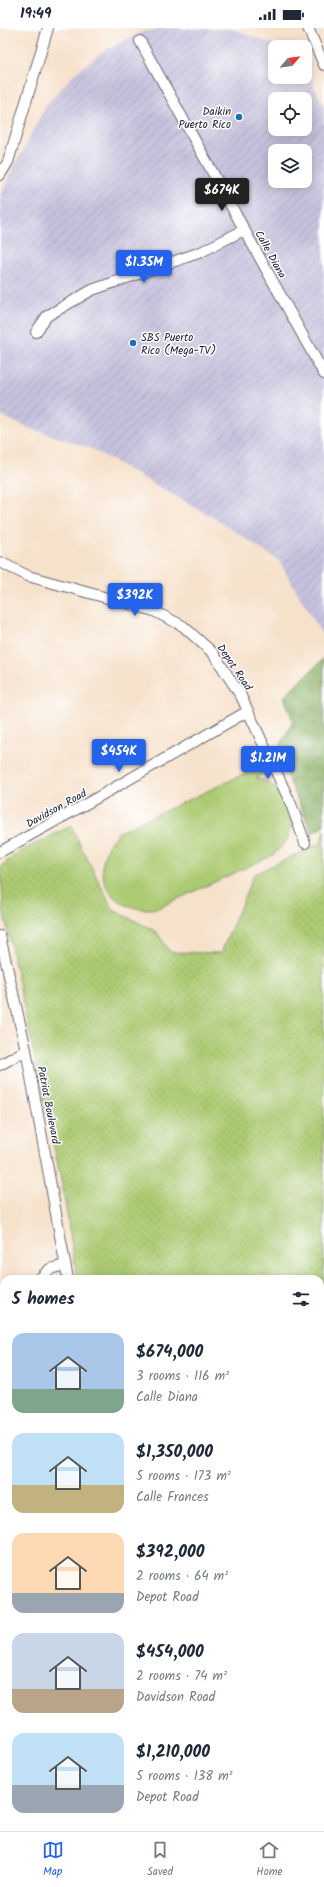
<!DOCTYPE html>
<meta charset="utf-8">
<style>
:root{--surface:#fff;--page:#f6f6f7;--text:#1f2937;--muted:#747a83;--line:#e0e1e3;--accent:#2563eb}
body{margin:0;font-family:Kalam,sans-serif;background:var(--page);color:var(--text);height:100vh;display:flex;flex-direction:column;font-size:15px;white-space:nowrap}
*{box-sizing:border-box;margin:0}
p{font-size:13px;color:var(--muted)}
.icon{flex:none;width:22px;height:22px;fill:none;stroke:currentColor;stroke-width:2;stroke-linecap:round;stroke-linejoin:round}
.map{position:relative;flex:1;overflow:hidden}
.panel{position:absolute;left:0px;top:1247px;width:324px;height:556px;display:flex;flex-direction:column;background:var(--surface);border-radius:12px 12px 0 0;box-shadow:0 2px 10px #0003}
.panel>*{flex:none}
.needle{width:26px;rotate:61deg}
.buttons{position:absolute;left:268px;top:12px;display:grid;gap:8px}
.buttons a{display:grid;place-items:center;width:44px;height:44px;border-radius:8px;background:var(--surface);box-shadow:0 2px 10px #0003;font-size:20px}
.price{position:absolute;translate:-50% -34px;padding:0 9px;border-radius:4px;background:var(--accent);color:#fff;font-size:13px;line-height:26px;filter:drop-shadow(0 1px 2px #0008)}
.price::after{content:'';position:absolute;left:50%;top:24px;width:12px;height:9px;margin-left:-6px;background:inherit;clip-path:polygon(0 0,100% 0,50% 100%)}
.price.selected{background:#222;color:#fff}
ul{padding:0;list-style:none}
li{display:flex;align-items:center;gap:12px;height:100px;padding:0 12px}
li span{display:grid;place-items:center;flex:none;width:112px;height:80px;border-radius:12px;color:#555}
li>.icon{margin-inline-start:auto}
span .icon{width:48px;height:48px;fill:#fffc;stroke-width:1}
li b{font-size:17px}
h2{display:flex;justify-content:space-between;align-items:center;height:48px;padding:0 12px;font-size:17px}
.status{display:flex;justify-content:space-between;align-items:center;height:28px;padding:0 20px;background:var(--surface);direction:ltr}
.status svg{height:11px;fill:currentColor}
.menu{display:flex;justify-content:space-around;align-items:center;height:56px;border-top:1px solid var(--line);background:var(--surface);font-size:11px;color:var(--muted)}
.menu a{display:grid;justify-items:center;gap:2px}
.menu .selected{color:var(--accent)}
.map>svg:first-child{display:block}
.industrial{fill:url(#industrial-furrows);fill-rule:evenodd}
.grass{fill:url(#grass-dots);stroke:#667656}
.forest{fill:url(#forest-crowns);stroke:#55684f}
.park{fill:#abca71;stroke:#667656}
.lines{fill:none;stroke-linecap:round;stroke-linejoin:round}
.minor-casing{stroke:#6c656d;stroke-width:12}
.minor{stroke:#fff;stroke-width:10}
.poi-dot{fill:#1f6fb2;stroke:#fff;stroke-width:1.5}
.labels{text-anchor:middle;stroke-width:3;stroke-linejoin:round;paint-order:stroke}
.poi-label{font-size:11px;fill:#22223b;stroke:#fff;text-anchor:end}
.street-label{font-size:11px;fill:#22223b;stroke:#fff}
</style>
<div class="status"><b>19:49</b><svg viewBox="0 0 49 12"><path d="M0 12V9h3v3zM5 12V6h3v6zM10 12V3h3v9zM15 12V0h3v12zM26 1h20v11H26zM47 4h2v5h-2z"/></svg></div>
<div class="map">
<svg width="324" height="1803" viewBox="0 0 324 1803">
<defs>
<pattern id="industrial-furrows" width="10" height="10" patternUnits="userSpaceOnUse"><rect width="10" height="10" fill="#c5c0db"/><path d="M-1 1l2-2M0 10L10 0M9 11l2-2" fill="none" stroke="#a9a5bd"/></pattern>
<pattern id="grass-dots" width="8" height="8" patternUnits="userSpaceOnUse"><rect width="8" height="8" fill="#abca71"/><path d="M2 2h.1M6 6h.1" fill="none" stroke="#93ad63" stroke-width="1.8" stroke-linecap="round"/></pattern>
<pattern id="forest-crowns" width="20" height="18" patternUnits="userSpaceOnUse"><rect width="20" height="18" fill="#88ae63"/><path d="M2 6a3 3 0 1 1 6 0M12 15a3 3 0 1 1 6 0" fill="none" stroke="#6f8d53"/></pattern>
</defs>
<rect width="100%" height="100%" fill="#fff"/>
<filter id="ink" filterUnits="userSpaceOnUse"><feTurbulence type="fractalNoise" baseFrequency=".025" numOctaves="2"/><feDisplacementMap in="SourceGraphic" scale="8" xChannelSelector="R" yChannelSelector="G"/><feConvolveMatrix kernelMatrix="1 2 1 2 8 2 1 2 1" color-interpolation-filters="sRGB"/></filter>
<filter id="wash" filterUnits="userSpaceOnUse"><feTurbulence type="fractalNoise" baseFrequency=".012" numOctaves="4" result="noise"/><feDisplacementMap in="SourceGraphic" scale="16" xChannelSelector="R" yChannelSelector="G"/><feGaussianBlur stdDeviation="0.9" result="paint"/><feColorMatrix in="noise" values="0 0 0 0 0 0 0 0 0 0 0 0 0 0 0 0 0 1.4 0 .05"/><feComposite in="paint" operator="in"/></filter>
<g filter="url(#wash)">
<rect width="100%" height="100%" fill="#f6e1ca"/>
<path class="industrial" d="M164,0l67,1 42,15 5,3h-3v30h30v-10l19,40v531l-45,-77 -63,-42 -126,-71 -64,-21 -26,-12v-220l46,-90 28,-31 28,-22 40,-20zM275,71h30v30h-30zM275,123h30v30h-30z"/>
<g class="grass">
<path d="M71,798l42,84 43,21 14,21 51,1 33,-79 67,-31 3,-13v608l-4,5v-164h-243l-14,-90 -60,-280 -2,-43 18,-14z"/>
<path d="M320,1452l4,6v203l-4,-2z"/>
<path d="M4,1491v34l-4,2v-34z"/>
</g>
<path class="forest" d="M324,630v169l-12,6 -34,-79 5,-14 10,-19 -9,-24z"/>
<path class="park" d="M259,739l3,7 -6,4c26,7 45,36 30,63 -3,5 -8,9 -13,14l-115,53c-50,9 -74,-41 -39,-76z"/>
</g>
<g filter="url(#ink)">
<g class="lines">
<defs>
<g id="minor">
<path d="M308,0l16,37"/>
<path d="M140,13l184,333"/>
<path d="M0,147l8,-13 40,-134"/>
<path d="M36,304l11,-16 45,-26 109,-38 43,-22"/>
<path d="M0,534l28,14 126,35 29,15 30,27 28,43 50,108 14,39"/>
<path d="M0,824l93,-52 155,-89"/>
<path d="M0,908l26,114 42,229"/>
<path d="M0,1037l26,-15"/>
<path d="M39,1251l11,-10 15,-4"/>
<path d="M0,1284l4,-3"/>
<path d="M0,1302l4,8"/>
<path d="M320,1429l4,-6"/>
<path d="M0,1620l4,8"/>
<path d="M320,1680l4,6"/>
<path d="M320,1704l4,7"/>
<path d="M0,1721l4,2"/>
<path d="M0,1798l12,5"/>
<path d="M294,1799l2,4"/>
<path d="M46,1803l2,-4"/>
<path d="M185,1803l8,-4"/>
</g>
</defs>
<use href="#minor" class="minor-casing"/>
<use href="#minor" class="minor"/>
</g>
</g>
<g class="poi-dot">
<circle cx="239" cy="89" r="4"/>
<circle cx="133" cy="315" r="4"/>
</g>
<g class="labels">
<g class="poi-label">
<text x="231" y="87">Daikin<tspan x="231" dy="13">Puerto Rico</tspan></text>
<text x="141" y="313" text-anchor="start">SBS Puerto<tspan x="141" dy="13">Rico (Mega-TV)</tspan></text>
</g>
<g class="street-label">
<text transform="translate(271 226) rotate(61)" y="4">Calle Diana</text>
<text transform="translate(235 639) rotate(56)" y="4">Depot Road</text>
<text transform="translate(56 780) rotate(-29)" y="4">Davidson Road</text>
<text transform="translate(49 1077) rotate(79)" y="4">Patriot Boulevard</text>
</g>
</g>
</svg>
<div class="buttons">
<a><svg class="needle" viewBox="-14 -14 28 28"><path d="M0-13l5 13h-10z" fill="#e53935"/><path d="M0 13l5-13h-10z" fill="#747a83"/></svg></a>
<a><svg class="icon" aria-label="locate" viewBox="0 0 24 24"><circle cx="12" cy="12" r="6"/><path d="M12 2v4M12 18v4M2 12h4M18 12h4"/></svg></a>
<a><svg class="icon" aria-label="layers" viewBox="0 0 24 24"><path d="M12 4l9 5-9 5-9-5zM3 14l9 5 9-5"/></svg></a>
</div>
<b class="price selected" style="left:222px;top:184px">$674K</b>
<b class="price" style="left:144px;top:256px">$1.35M</b>
<b class="price" style="left:135px;top:589px">$392K</b>
<b class="price" style="left:119px;top:745px">$454K</b>
<b class="price" style="left:268px;top:752px">$1.21M</b>
<section class="panel">
<h2>5 homes<svg class="icon" aria-label="filters" viewBox="0 0 24 24"><path d="M4 7h16M4 17h16"/><circle cx="9" cy="7" r="2"/><circle cx="15" cy="17" r="2"/></svg></h2>
<ul>
<li><span style="background:linear-gradient(#a9c7e8 70%,#7fa58c 0)"><svg class="icon" aria-label="home" viewBox="0 0 24 24"><path d="M3 11l9-7 9 7M6 9v11h12V9"/></svg></span><div><b>$674,000</b><p>3 rooms · 116 m²</p><p>Calle Diana</p></div></li>
<li><span style="background:linear-gradient(#bfe0f5 65%,#c2b280 0)"><svg class="icon" aria-label="home" viewBox="0 0 24 24"><path d="M3 11l9-7 9 7M6 9v11h12V9"/></svg></span><div><b>$1,350,000</b><p>5 rooms · 173 m²</p><p>Calle Frances</p></div></li>
<li><span style="background:linear-gradient(#ffd9b3 75%,#9aa5b1 0)"><svg class="icon" aria-label="home" viewBox="0 0 24 24"><path d="M3 11l9-7 9 7M6 9v11h12V9"/></svg></span><div><b>$392,000</b><p>2 rooms · 64 m²</p><p>Depot Road</p></div></li>
<li><span style="background:linear-gradient(#c9d6e8 70%,#b9a48a 0)"><svg class="icon" aria-label="home" viewBox="0 0 24 24"><path d="M3 11l9-7 9 7M6 9v11h12V9"/></svg></span><div><b>$454,000</b><p>2 rooms · 74 m²</p><p>Davidson Road</p></div></li>
<li><span style="background:linear-gradient(#bfe0f5 65%,#9aa5b1 0)"><svg class="icon" aria-label="home" viewBox="0 0 24 24"><path d="M3 11l9-7 9 7M6 9v11h12V9"/></svg></span><div><b>$1,210,000</b><p>5 rooms · 138 m²</p><p>Depot Road</p></div></li>
</ul>
</section>
</div>
<nav class="menu">
<a class="selected"><svg class="icon" aria-label="map" viewBox="0 0 24 24"><path d="M3 6l6-2 6 2 6-2v14l-6 2-6-2-6 2zM9 4v14M15 6v14"/></svg>Map</a>
<a><svg class="icon" aria-label="saved" viewBox="0 0 24 24"><path d="M7 4h10v16l-5-4-5 4z"/></svg>Saved</a>
<a><svg class="icon" aria-label="home" viewBox="0 0 24 24"><path d="M3 11l9-7 9 7M6 9v11h12V9"/></svg>Home</a>
</nav>
